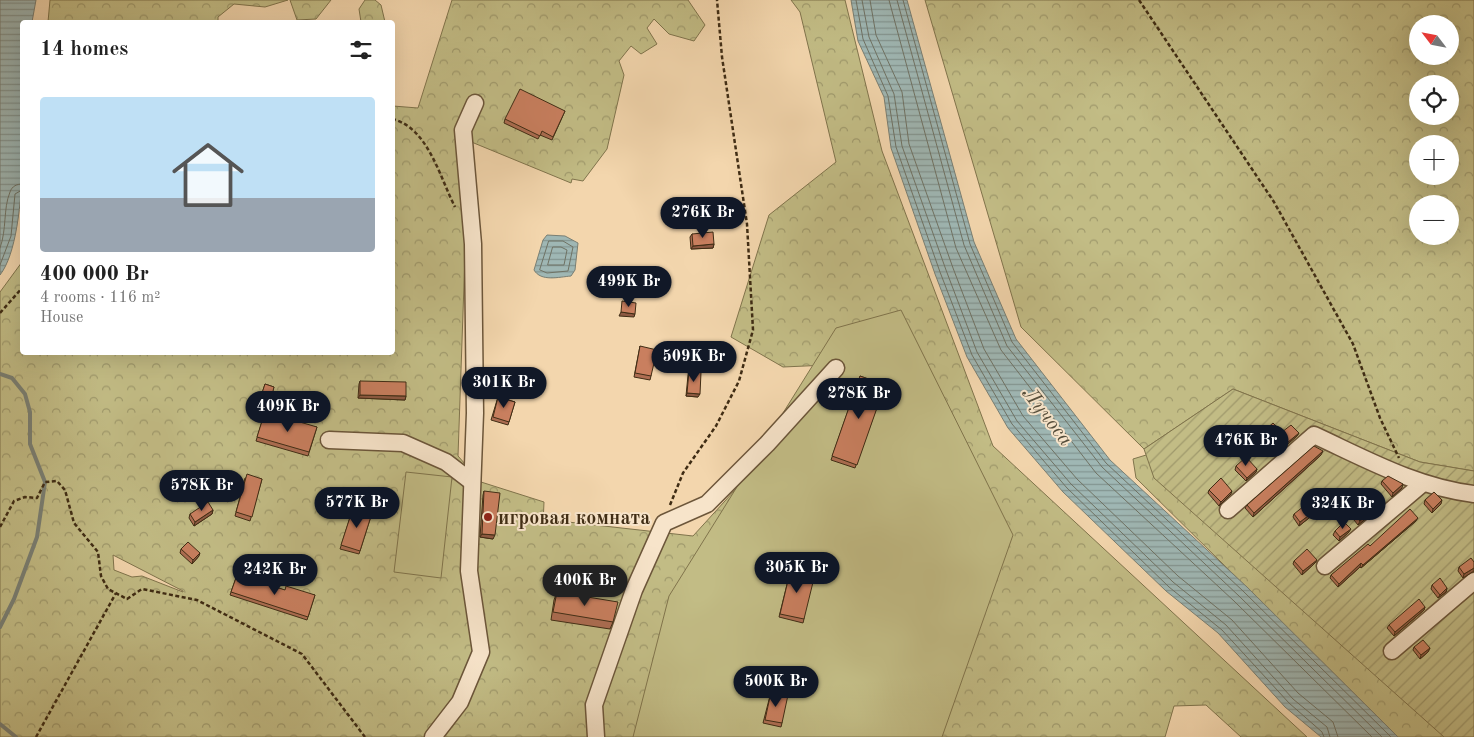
<!DOCTYPE html>
<meta charset="utf-8">
<style>
:root{--surface:#fff;--page:#f6f6f6;--text:#222;--muted:#767676;--accent:#111827}
body{margin:0;font-family:"Old Standard TT",serif;background:var(--page);color:var(--text);height:100vh;display:flex;flex-direction:column;font-size:19px;white-space:nowrap}
*{box-sizing:border-box;margin:0}
p{font-size:16px;color:var(--muted)}
.icon{flex:none;width:28px;height:28px;fill:none;stroke:currentColor;stroke-width:2;stroke-linecap:round;stroke-linejoin:round}
.map{position:relative;flex:1;overflow:hidden}
.drawer{position:absolute;left:20px;top:20px;width:375px;height:335px;display:flex;flex-direction:column;background:var(--surface);border-radius:5px;box-shadow:0 5px 20px #0002}
.drawer>*{flex:none}
.needle{width:32px;rotate:302deg}
.controls{position:absolute;left:1409px;top:15px;display:grid;gap:10px}
.controls a{display:grid;place-items:center;width:50px;height:50px;border-radius:50%;background:var(--surface);box-shadow:0 5px 20px #0002;font-size:25px}
.price{position:absolute;translate:-50% -42px;padding:0 11px;border-radius:18px;background:var(--accent);color:#fff;font-size:16px;line-height:32px;filter:drop-shadow(0 1px 2px #0008)}
.price::after{content:'';position:absolute;left:50%;top:30px;width:15px;height:11px;margin-left:-8px;background:inherit;clip-path:polygon(0 0,100% 0,50% 100%)}
.price.current{background:#222;color:#fff}
ul{padding:0;list-style:none}
li{display:grid;align-content:center;gap:10px;height:265px;padding:0 20px}
li span{display:grid;place-items:center;height:155px;border-radius:5px;color:#555}
li>.icon{margin-inline-start:auto}
span .icon{width:90px;height:90px;fill:#fffc;stroke-width:1}
li b{font-size:21px}
h2{display:flex;justify-content:space-between;align-items:center;height:60px;padding:0 20px;font-size:21px}
.map>svg:first-child{display:block}
.forest{fill:url(#forest-crowns);stroke:#80744c;fill-rule:evenodd}
.garden{fill:url(#garden-furrows);stroke:#80744c}
.pitch{fill:#c2bc85;stroke:#80744c}
.water{fill:url(#water-rules);stroke:#797f74}
.lines{fill:none;stroke-linecap:round;stroke-linejoin:round}
.shore{stroke:#6f7264;stroke-width:1}
.stream{stroke:#797f74;stroke-width:4}
.minor-casing{stroke:#6c563a;stroke-width:19}
.path{stroke:#3f2c14;stroke-width:2.5;stroke-dasharray:4 2.5;stroke-linecap:butt}
.minor{stroke:#f7e4ca;stroke-width:16}
.wall{fill:#ad6d52;stroke:#3f2c14}
.shaded-wall{fill:#8d5942;stroke:#3f2c14}
.building{fill:#c97f5f;stroke:#3f2c14}
.poi-dot{fill:#8f2418;stroke:#f7e4ca;stroke-width:2}
.labels{text-anchor:middle;stroke-width:4;stroke-linejoin:round;paint-order:stroke}
.poi-label{font-size:20px;font-weight:bold;fill:#3f2c14;stroke:#f7e4ca;text-anchor:start}
.water-label{font-size:21px;font-style:italic;fill:#574f3c;stroke:#f7e4ca}
</style>
<div class="map">
<svg width="1474" height="737" viewBox="0 0 1474 737">
<defs>
<pattern id="forest-crowns" width="20" height="18" patternUnits="userSpaceOnUse" patternTransform="scale(1.25)"><rect width="20" height="18" fill="#c2bc85"/><path d="M2 6a3 3 0 1 1 6 0M12 15a3 3 0 1 1 6 0" fill="none" stroke="#9f996c"/></pattern>
<pattern id="garden-furrows" width="10" height="10" patternUnits="userSpaceOnUse" patternTransform="scale(1.25)"><rect width="10" height="10" fill="#c2bc85"/><path d="M-1 1l2-2M0 10L10 0M9 11l2-2" fill="none" stroke="#9f996c"/></pattern>
<pattern id="water-rules" width="6" height="5" patternUnits="userSpaceOnUse" patternTransform="scale(1.25)"><rect width="6" height="5" fill="#9fb7b4"/><path d="M0 2.5h6" fill="none" stroke="#839591"/></pattern>
</defs>
<rect width="100%" height="100%" fill="#f3d6ad"/>
<filter id="stains"><feTurbulence type="fractalNoise" baseFrequency=".004" numOctaves="4"/><feColorMatrix values="0 0 0 0 .2 0 0 0 0 .09 0 0 0 0 .02 0 0 0 .5 -.17"/></filter>
<radialGradient id="worn" r=".72"><stop offset=".6" stop-color="#630" stop-opacity="0"/><stop offset="1" stop-color="#630" stop-opacity=".3"/></radialGradient>
<g class="forest">
<path d="M50,0h238l-23,7 -31,-3 -16,13v5h-170z"/>
<path d="M290,0h41l-15,19 -19,1z"/>
<path d="M365,0h10l6,5 4,17h-24l-2,-13z"/>
<path d="M452,0h236l17,25 -11,16 -25,-7 -15,-15 -7,9 10,16 -16,10 -10,-8 -12,15 5,14 -17,74 -24,32 -11,-2 -1,4 -102,-42 -11,315 23,26 63,20 -1,23 7,-5 143,16 157,-172 -67,3 -52,-30 38,-122 67,-53 -36,-150 -9,-12h54l37,151 111,295 314,291h-66l-35,-32 -32,1 -9,31h-1165v-445l22,-30v90h370l1,-246 25,2zM113,555l70,36v1l-41,-16 -10,1 -18,-7z"/>
<path d="M925,0h549v471l-54,-9 -187,-73 -89,60 -123,-122zM1418,24h32v32h-32zM1418,84h32v32h-32zM1418,144h32v32h-32zM1418,204h32v32h-32z"/>
<path d="M1156,452l318,285h-76l-262,-259 -3,-19z"/>
</g>
<path class="garden" d="M1233,389l187,73 54,9v266h-30l-290,-259 -10,-29z"/>
<g class="pitch">
<path d="M901,310l112,225 -71,202h-309l36,-141 167,-268z"/>
<path d="M406,472l46,5 -11,101 -47,-6z"/>
</g>
<g class="water">
<path d="M0,0h36l-4,22h-10c0,57 10,212 -22,253z"/>
<path d="M851,0h56l67,242 42,97 94,121 137,127 151,150h-77l-36,-30 -67,-74 -52,-42 -103,-99 -55,-64 -41,-71 -32,-83 -44,-126 -7,-51 -26,-56z"/>
<path d="M547,235l18,1 13,7 -3,27 -4,6c-12,1 -30,6 -37,-6l9,-30z"/>
</g>
<g class="lines">
<g class="shore">
<path d="M856,0l7,39 25,57 8,51 44,125 32,83 40,69 55,64 102,99 53,43 67,73 33,29 2,5"/>
<path d="M862,0l7,37 25,57 8,52 44,124 31,82 40,69 54,63 102,98 53,43 67,74 34,28 3,10"/>
<path d="M870,0l6,35 26,57 7,52 44,124 31,81 39,67 54,63 101,97 54,44 66,73 35,29 5,15"/>
<path d="M889,0l67,248 45,102 95,123 138,128 138,136"/>
<path d="M897,0l67,245 43,101 95,121 137,129 143,141"/>
<path d="M903,0l67,244 42,98 94,121 137,128 148,146"/>
<path d="M549,241h14l10,6 -5,24 -21,2 -7,-3z"/>
<path d="M553,247h8l6,3 -3,15h-16z"/>
<path d="M0,248c7,-19 3,-39 10,-56 2,-6 7,-8 12,-8"/>
<path d="M0,265l11,-29 4,-42 7,-4"/>
</g>
<g class="stream">
<path d="M0,374l12,4 13,16 5,18v32l15,38 -8,55 -23,62 -14,28"/>
<path d="M0,724l16,13"/>
</g>
<defs>
<g id="minor">
<path d="M329,440l74,3 43,19 26,20"/>
<path d="M1228,510l86,-75c52,24 102,52 160,59"/>
<path d="M1325,566l97,-82"/>
<path d="M1392,651l82,-70"/>
<path d="M433,737l27,-35 21,-50 -12,-81 6,-158 -2,-169 -10,-114 12,-27"/>
<path d="M596,737l-2,-32 40,-115 30,-67 43,-19 60,-60 69,-76"/>
</g>
</defs>
<use href="#minor" class="minor-casing"/>
<g class="path">
<path d="M1139,0l135,202 79,142 27,74 19,40"/>
<path d="M392,119c36,8 48,59 63,88"/>
<path d="M0,313l22,-25"/>
<path d="M670,505l13,-32 33,-47 23,-45 14,-51 -6,-106 -25,-167 -5,-57"/>
<path d="M0,527l14,-26 11,-4 12,1 8,-16 12,-1 8,9 9,33 24,29 3,24 7,13 19,10 15,-10 55,11 105,54 63,83"/>
<path d="M36,737l80,-144"/>
</g>
<use href="#minor" class="minor"/>
</g>
<g class="wall">
<path d="M565,111l-13,29 -12,-5 -2,4 -34,-16 1,-4z"/>
<path d="M692,234l22,10 -1,4 -22,1 -1,-12z"/>
<path d="M640,346l11,30 -1,4 -16,-3z"/>
<path d="M689,371l9,26 -12,-1 2,-21z"/>
<path d="M860,376l25,9 -30,83 -24,-8z"/>
<path d="M360,381l46,15 -1,4 -47,-2 1,-14z"/>
<path d="M265,384l9,3 -5,16 -9,-3z"/>
<path d="M498,397l17,5 -7,23 -17,-5z"/>
<path d="M263,418l14,4 40,5 -9,29 -52,-15z"/>
<path d="M1264,431l18,1 17,1 -2,3 -16,14 -9,-10 -3,2 -6,-7z"/>
<path d="M1321,455l-68,62 -8,-9 2,-3z"/>
<path d="M1236,466l21,3 -1,3 -10,9 -11,-11z"/>
<path d="M245,478l17,1 -12,42 -15,-5z"/>
<path d="M1382,481l20,7 -10,9 -11,-13z"/>
<path d="M1209,490l22,4 -12,12 -11,-13z"/>
<path d="M484,491l9,48 -13,-2 3,-42z"/>
<path d="M1425,500l16,4 -9,9 -8,-9z"/>
<path d="M353,508l19,5 -13,41 -19,-5z"/>
<path d="M213,510l-1,4 -18,12 -5,-8 1,-4z"/>
<path d="M1316,510l-2,4 -15,12 -6,-9 1,-3z"/>
<path d="M1373,513l-15,12 -4,-5 1,-4z"/>
<path d="M1416,521l-55,47 -1,-1 -22,20 -8,-9 1,-3 39,-29z"/>
<path d="M1335,531l14,1 -10,9 -6,-6z"/>
<path d="M181,549l18,7 -7,8 -12,-11z"/>
<path d="M1317,560l-2,3 -13,12 -9,-11 1,-3z"/>
<path d="M1474,562l-11,16 -5,-7 1,-4z"/>
<path d="M791,568l13,51 -1,4 -24,-6z"/>
<path d="M237,575l47,15 31,5 -8,25 -77,-25z"/>
<path d="M1432,585l15,3 -1,4 -8,6 -7,-9z"/>
<path d="M557,592l56,30 -3,7 -59,-9 3,-20z"/>
<path d="M1425,607l-1,3 -30,26 -7,-8 2,-3z"/>
<path d="M1414,647l16,1 -2,4 -8,7 -7,-9z"/>
<path d="M771,692l11,31 -1,4 -18,-4z"/>
</g>
<g class="shaded-wall">
<path d="M714,244l-1,4 -22,1 2,-3z"/>
<path d="M621,312l14,2 -1,3 -15,-1z"/>
<path d="M687,393l13,1 -2,3 -12,-1z"/>
<path d="M360,395l46,1 -1,4 -47,-2z"/>
<path d="M1299,433l-2,3 -16,14 1,-3z"/>
<path d="M1323,451l-2,4 -68,62 1,-4z"/>
<path d="M1257,469l-1,3 -10,9 1,-3z"/>
<path d="M1403,484l-1,4 -10,9 1,-4z"/>
<path d="M1232,491l-1,3 -12,12 2,-4z"/>
<path d="M1442,500l-1,4 -9,9 1,-4z"/>
<path d="M1374,509l-1,4 -15,12 2,-4z"/>
<path d="M213,510l-1,4 -18,12 1,-4z"/>
<path d="M1316,510l-2,4 -15,12 1,-4z"/>
<path d="M1418,518l-2,3 -55,47 2,-3z"/>
<path d="M1351,529l-2,3 -10,9 1,-4z"/>
<path d="M482,534l13,1 -2,4 -13,-2z"/>
<path d="M200,553l-1,3 -7,8 1,-4z"/>
<path d="M1317,560l-2,3 -13,12 1,-4z"/>
<path d="M1361,563l-1,4 -22,20 1,-3z"/>
<path d="M1474,568v3l-11,7 1,-4z"/>
<path d="M1447,588l-1,4 -8,6 2,-3z"/>
<path d="M1425,607l-1,3 -30,26 1,-4z"/>
<path d="M1430,648l-2,4 -8,7 1,-4z"/>
</g>
<g class="building">
<path d="M520,89l45,22 -12,26 -11,-6 -2,5 -35,-17z"/>
<path d="M713,232l1,12 -21,2 -1,-12z"/>
<path d="M622,301l14,2 -1,11 -14,-2z"/>
<path d="M640,346l17,4 -6,26 -16,-3z"/>
<path d="M689,371l12,1 -1,22 -13,-1z"/>
<path d="M860,376l25,9 -28,80 -25,-9z"/>
<path d="M360,381l46,1v14l-46,-1z"/>
<path d="M265,384l9,3 -3,12 -10,-3z"/>
<path d="M498,397l17,5 -6,20 -16,-5z"/>
<path d="M279,416l38,11 -8,25 -52,-15 6,-19 15,4z"/>
<path d="M1273,423l9,9 9,-7 8,8 -17,14 -9,-11 -2,2 -7,-7z"/>
<path d="M1314,446l9,5 -69,62 -7,-8z"/>
<path d="M1246,457l11,12 -10,9 -11,-12z"/>
<path d="M247,474l15,5 -10,38 -16,-5z"/>
<path d="M1388,476l15,8 -10,9 -11,-12z"/>
<path d="M1221,478l11,13 -11,11 -12,-12z"/>
<path d="M484,491l16,2 -5,42 -13,-1z"/>
<path d="M1434,492l8,8 -9,9 -8,-9z"/>
<path d="M208,502l5,8 -18,12 -5,-8z"/>
<path d="M1309,502l7,8 -16,12 -6,-8z"/>
<path d="M1369,504l5,5 -14,12 -5,-5z"/>
<path d="M353,508l19,5 -12,38 -19,-6z"/>
<path d="M1410,509l8,9 -55,47 -2,-2 -22,21 -8,-9 37,-31 2,2z"/>
<path d="M1344,522l7,7 -11,8 -5,-6z"/>
<path d="M188,542l12,11 -7,7 -12,-11z"/>
<path d="M1307,549l10,11 -14,11 -9,-10z"/>
<path d="M1471,558l3,4v6l-10,6 -5,-7z"/>
<path d="M791,568l24,6 -11,45 -24,-5z"/>
<path d="M237,575l48,15 1,-4 29,9 -7,22 -77,-25z"/>
<path d="M1440,578l7,10 -7,7 -8,-10z"/>
<path d="M557,592l61,10 -5,20 -60,-10z"/>
<path d="M1419,599l6,8 -30,25 -6,-7z"/>
<path d="M1423,640l7,8 -9,7 -7,-8z"/>
<path d="M771,692l17,3 -6,28 -17,-3z"/>
</g>
<circle class="poi-dot" cx="488" cy="517" r="5"/>
<g class="labels">
<g class="poi-label">
<text x="498" y="524">игровая комната</text>
</g>
<g class="water-label">
<text transform="translate(1048 416) rotate(52)" y="7">Лучоса</text>
</g>
</g>
<rect width="100%" height="100%" filter="url(#stains)"/>
<rect width="100%" height="100%" fill="url(#worn)"/>
</svg>
<div class="controls">
<a><svg class="needle" viewBox="-14 -14 28 28"><path d="M0-13l5 13h-10z" fill="#e53935"/><path d="M0 13l5-13h-10z" fill="#767676"/></svg></a>
<a><svg class="icon" aria-label="locate" viewBox="0 0 24 24"><circle cx="12" cy="12" r="6"/><path d="M12 2v4M12 18v4M2 12h4M18 12h4"/></svg></a>
<a>+</a>
<a>−</a>
</div>
<b class="price" style="left:703px;top:239px">276K Br</b>
<b class="price" style="left:629px;top:308px">499K Br</b>
<b class="price" style="left:694px;top:383px">509K Br</b>
<b class="price" style="left:504px;top:409px">301K Br</b>
<b class="price" style="left:859px;top:420px">278K Br</b>
<b class="price" style="left:288px;top:433px">409K Br</b>
<b class="price" style="left:1246px;top:467px">476K Br</b>
<b class="price" style="left:202px;top:512px">578K Br</b>
<b class="price" style="left:357px;top:529px">577K Br</b>
<b class="price" style="left:1343px;top:530px">324K Br</b>
<b class="price" style="left:797px;top:594px">305K Br</b>
<b class="price" style="left:275px;top:596px">242K Br</b>
<b class="price current" style="left:585px;top:607px">400K Br</b>
<b class="price" style="left:776px;top:708px">500K Br</b>
<section class="drawer">
<h2>14 homes<svg class="icon" aria-label="filters" viewBox="0 0 24 24"><path d="M4 7h16M4 17h16"/><circle cx="9" cy="7" r="2"/><circle cx="15" cy="17" r="2"/></svg></h2>
<ul>
<li><span style="background:linear-gradient(#bfe0f5 65%,#9aa5b1 0)"><svg class="icon" aria-label="home" viewBox="0 0 24 24"><path d="M3 11l9-7 9 7M6 9v11h12V9"/></svg></span><div><b>400 000 Br</b><p>4 rooms · 116 m²</p><p>House</p></div></li>
</ul>
</section>
</div>
